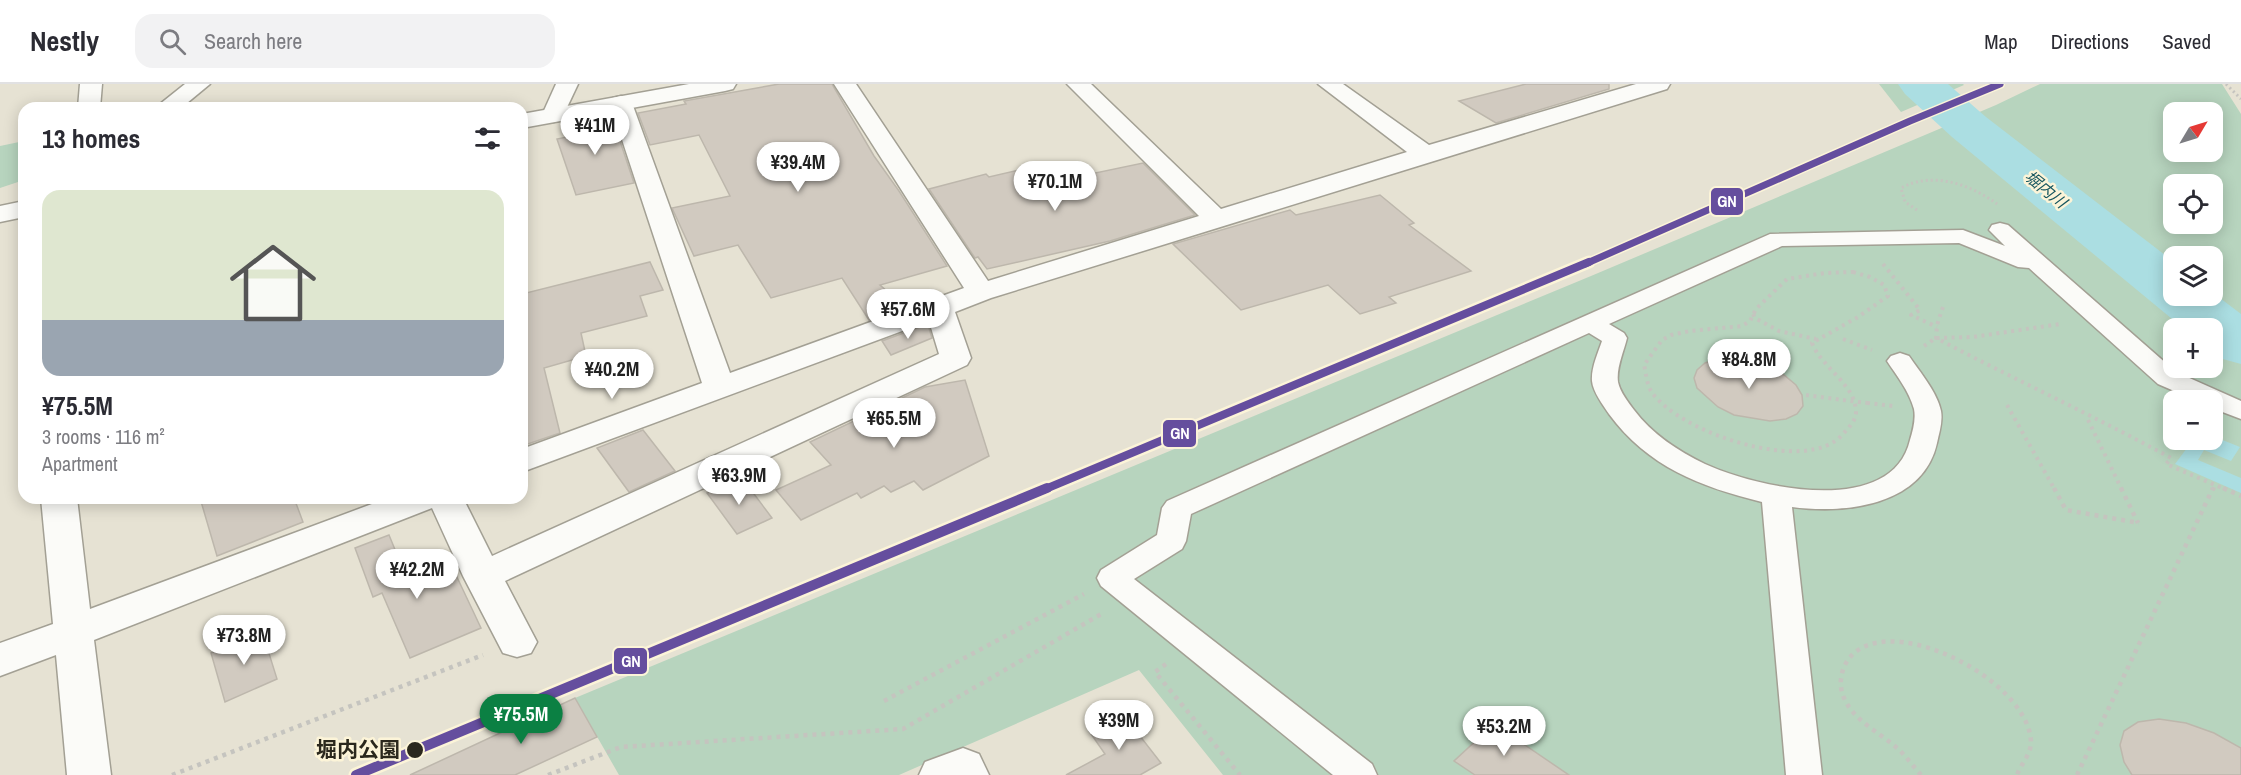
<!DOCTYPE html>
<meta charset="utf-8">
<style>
:root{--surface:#fff;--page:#f2f2f3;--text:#2b2b33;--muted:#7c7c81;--line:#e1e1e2;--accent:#0b8043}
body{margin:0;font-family:"Archivo Narrow","Noto Sans JP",sans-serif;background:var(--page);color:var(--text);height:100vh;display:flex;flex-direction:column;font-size:22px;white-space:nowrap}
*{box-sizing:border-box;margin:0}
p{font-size:20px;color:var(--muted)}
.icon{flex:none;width:33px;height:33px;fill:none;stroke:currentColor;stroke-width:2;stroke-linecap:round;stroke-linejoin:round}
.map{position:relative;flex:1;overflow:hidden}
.side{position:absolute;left:18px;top:18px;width:510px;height:402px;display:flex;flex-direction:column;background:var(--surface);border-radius:18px;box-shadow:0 3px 15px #0003}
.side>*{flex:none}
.needle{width:39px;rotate:52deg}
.buttons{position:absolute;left:2163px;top:18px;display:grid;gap:12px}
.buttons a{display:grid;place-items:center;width:60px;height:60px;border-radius:12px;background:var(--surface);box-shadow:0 3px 15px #0003;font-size:30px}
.price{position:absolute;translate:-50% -51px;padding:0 14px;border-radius:21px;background:#fff;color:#222;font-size:20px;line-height:39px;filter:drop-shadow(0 2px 3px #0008)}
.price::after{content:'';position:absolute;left:50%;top:36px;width:18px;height:14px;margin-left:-9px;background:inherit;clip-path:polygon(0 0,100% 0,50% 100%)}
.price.current{background:var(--accent);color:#fff}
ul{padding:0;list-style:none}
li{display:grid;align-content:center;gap:12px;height:318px;padding:0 24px}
li span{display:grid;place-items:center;height:186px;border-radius:18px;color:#555}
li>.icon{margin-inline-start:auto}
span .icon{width:108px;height:108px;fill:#fffc;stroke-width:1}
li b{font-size:26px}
h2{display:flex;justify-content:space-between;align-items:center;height:72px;padding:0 24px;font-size:26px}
header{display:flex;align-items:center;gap:36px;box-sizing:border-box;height:84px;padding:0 30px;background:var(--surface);border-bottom:2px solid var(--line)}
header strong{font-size:28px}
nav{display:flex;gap:33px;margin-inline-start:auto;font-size:21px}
.search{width:420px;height:54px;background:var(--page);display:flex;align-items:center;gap:15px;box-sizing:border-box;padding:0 21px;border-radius:18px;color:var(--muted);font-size:22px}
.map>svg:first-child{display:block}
.green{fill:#b7d4be;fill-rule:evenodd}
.water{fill:#abdee2}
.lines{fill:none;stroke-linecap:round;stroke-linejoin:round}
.river{fill:#abdee2;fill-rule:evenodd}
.building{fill:#d1cac0;stroke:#bdb7ac;stroke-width:1.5}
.pedestrian-casing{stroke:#a3a094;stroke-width:3}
.minor-casing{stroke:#a3a094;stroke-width:3}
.tertiary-casing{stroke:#a3a094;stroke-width:3}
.path-far2{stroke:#c5c4bf;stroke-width:3;stroke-dasharray:2 3;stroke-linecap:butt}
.path-far1{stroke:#c5c4bf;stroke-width:4;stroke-dasharray:3 4.5;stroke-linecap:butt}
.path{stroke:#c5c4bf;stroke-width:4.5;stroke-dasharray:4 5;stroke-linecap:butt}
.pedestrian{fill:#fbfbf8;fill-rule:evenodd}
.minor{fill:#fbfbf8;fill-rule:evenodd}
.tertiary{fill:#fbfbf8;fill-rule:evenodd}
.path-bridge{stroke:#c5c4bf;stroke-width:4;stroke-dasharray:3 4.5;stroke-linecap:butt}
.rail-1-far2-casing{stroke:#fcf4d8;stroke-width:10}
.rail-1-far1-casing{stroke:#fcf4d8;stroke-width:13}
.rail-1-casing{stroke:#fcf4d8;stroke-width:15}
.rail-1-far2{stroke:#654e9e;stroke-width:7}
.rail-1-far1{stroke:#654e9e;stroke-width:8}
.rail-1{stroke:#654e9e;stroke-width:10}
.stop-dot{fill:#2b281d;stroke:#fcf4d8;stroke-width:2}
.labels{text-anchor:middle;stroke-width:5;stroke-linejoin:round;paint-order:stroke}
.far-water-label{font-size:16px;font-style:italic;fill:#16565f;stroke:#fcf4d8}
.near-stop-label{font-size:21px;font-weight:bold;fill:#2b281d;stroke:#fcf4d8;text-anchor:end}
.line-badge{stroke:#fcf4d8;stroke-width:2}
.badge-label{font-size:16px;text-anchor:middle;font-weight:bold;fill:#fff}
</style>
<header>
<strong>Nestly</strong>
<div class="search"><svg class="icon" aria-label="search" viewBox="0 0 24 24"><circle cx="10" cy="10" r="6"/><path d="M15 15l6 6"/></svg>Search here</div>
<nav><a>Map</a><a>Directions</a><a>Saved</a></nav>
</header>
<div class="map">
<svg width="2241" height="691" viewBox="0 0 2241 691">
<rect width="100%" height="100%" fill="#e6e2d3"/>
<g class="green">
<path d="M1879,0h84l1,1 -63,27z"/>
<path d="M2040,0h182l19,30v661h-1018l-84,-105 -240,105h-280l-44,-77 1016,-422 405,-171zM2174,28h38v40h-38zM2174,100h38v40h-38zM2174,172h38v40h-38zM2174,244h38v40h-38zM2174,316h38v40h-38z"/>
<path d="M24,57v39l-24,8v-42z"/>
</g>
<path class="water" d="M2215,353l25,10 -9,14 -27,-11 -6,10 43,18v15l-66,-29 18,-24 18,2z"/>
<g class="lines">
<path class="river" d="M1898,0h50l38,33 188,145v34h38v-4l29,22v50l-22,-6 -7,-5v-25h-29l-231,-191 -47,-43z"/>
</g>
<g class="building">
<path d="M779,0h53l42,72 25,35 48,75 -67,19 25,22 -36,13 -27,-42 -71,20 -33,-53 -44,11 -22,-48 58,-12 -31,-61 -49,10 -12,-32 48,-9 -2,-3z"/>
<path d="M1526,0h83v5l-113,34 -37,-22z"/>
<path d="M608,32l1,2 3,-1 22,66 -58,12 -19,-56 15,-3 -4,-13z"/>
<path d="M1143,79l52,52 -85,26 -123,28 -9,-12 -3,1 -46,-69 57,-15 3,3 39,-9 15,16z"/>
<path d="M1380,111l34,28 -5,2 62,46 -82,26 7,6 -36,11 -32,-29 -87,25 -68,-66 117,-34 6,5z"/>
<path d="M650,178l13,28 -23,6 7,20 -66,17 5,23 -42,12 16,65 -38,13v-152z"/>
<path d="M925,241l4,3 3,10 -41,17 -9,-14z"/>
<path d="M1717,275l34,2 33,14 12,10 6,10 1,11 -6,8 -11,5 -16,2 -36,-6 -16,-8 -21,-19 -3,-10 3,-8 8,-7z"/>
<path d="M965,296l24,76 -66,34 -9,-9 -23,11 -7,-6 -23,12 -4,-5 -56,27 -25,-30 55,-25 -21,-23 115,-55z"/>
<path d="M643,346l32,41 -46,21 -32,-44z"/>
<path d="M742,394l30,40 -35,16 -30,-41z"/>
<path d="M200,414h94l9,24 -86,34z"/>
<path d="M389,451l23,56 43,-18 26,55 -71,30 -28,-65 -9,4 -18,-49z"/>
<path d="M262,547l15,48 -52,23 -14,-49z"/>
<path d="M575,614l22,39 -82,38h-105z"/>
<path d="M1122,629l39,50 -21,12h-74l39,-21 -16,-23z"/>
<path d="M2159,635l27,4 28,10 27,15v27h-109l-8,-13 -4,-17 4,-14 14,-9z"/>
<path d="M1494,640l75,51h-94l-21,-14z"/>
</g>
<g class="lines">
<defs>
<path id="pedestrian" d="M2000,139l8,2 168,147 65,29v18l-29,-11v-8h-17l-37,-16 -129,-116 -11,-1 -59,-24 -177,3 -173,78 15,9 3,5c-3,13 -11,30 -9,44 2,10 10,20 16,28 18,24 44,41 71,54 52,24 187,54 205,-24 3,-10 6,-21 4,-31 -5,-18 -17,-33 -27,-48l4,-5 9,-3 9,3c11,16 28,36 32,55 2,11 -2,22 -4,32 -14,63 -92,71 -145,64l30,268h-36l-24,-273c-61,-15 -114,-35 -153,-88 -6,-9 -16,-22 -17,-33 -1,-13 6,-28 10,-40l-13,-8 -398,181 -5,27 -4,8 -48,30 238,185 5,11h-44l-232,-189 -4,-8 4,-8 56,-35 5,-27 5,-7 603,-267 193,-4 42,16 -16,-16 3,-5z"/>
<g id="minor">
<path d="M80,0h22l-2,24h-22z"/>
<path d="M556,0h22l-17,36 -8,2 -8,-2 -3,-5z"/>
<path d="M834,0h22l132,197 211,-65 -132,-132h24l130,125 186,-57 -89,-68h25l86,61 207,-61h34l-3,5 -676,209 -36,14 16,46 -4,7 -462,216 32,61 -6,11 -14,4 -14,-4 -40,-77 -31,-68 -338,132 17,135h-44l-11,-120 -56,21v-33l53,-19 -12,-126h36l13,111 298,-111h75l29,58 447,-202 -10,-33 -407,151v-23l180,-66 -92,-280 3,-5 8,-2 8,2 3,5 98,270 234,-85z"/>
<path d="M963,664l16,6 10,21h-70l6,-13z"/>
</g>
<g id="tertiary">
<path d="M185,0h25l-29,24h-26z"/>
<path d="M689,0h47l-3,5 -8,2 -203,37v-14z"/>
<path d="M24,117v16l-24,5v-16z"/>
</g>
</defs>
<use href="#pedestrian" class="pedestrian-casing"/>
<use href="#minor" class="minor-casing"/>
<use href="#tertiary" class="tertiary-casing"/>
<g class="path-far2">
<path d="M2226,0l15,15"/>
<path d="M1917,126l-12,-8 -4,-14c31,-17 69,-4 96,16"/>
</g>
<g class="path-far1">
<path d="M1883,180l37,46 -9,5 26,12"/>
<path d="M1853,188l17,5 14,8 4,11 -30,21 -46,26c9,24 43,41 44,68 0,10 -6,15 -13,23 -35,42 -165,-1 -192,-43 -4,-6 -5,-18 -7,-26l18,-25 9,-5 19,-4 52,-5 8,-5 6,-12 31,-30 38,-6z"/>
<path d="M1943,223l-6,18 -1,13c78,41 158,78 235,120l-5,6 61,26"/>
<path d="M1753,230l2,4 24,13 37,8"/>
<path d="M1843,255l29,11"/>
<path d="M1924,262l12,-8 37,-1 87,-13"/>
<path d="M1806,311l37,5"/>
<path d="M1867,319l26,3"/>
<path d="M2007,321l48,85"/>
<path d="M2088,336l34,70"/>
<path d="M2213,406l2,-5"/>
</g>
<g class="path">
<path d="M2054,404l12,22 73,13"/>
<path d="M2121,404l17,35"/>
<path d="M2223,404l18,8"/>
<path d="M1166,580l-11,8 85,103"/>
<path d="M884,617l200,-107"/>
<path d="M172,691l311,-120"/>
<path d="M548,691l73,-28 282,-18 200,-116"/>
<path d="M1921,691c-8,-9 -15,-19 -24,-27 -18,-16 -43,-27 -53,-50 -5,-11 -4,-24 2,-35 34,-59 183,15 185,79 0,12 -10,22 -14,33"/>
<path d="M2077,691l136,-287"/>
</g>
<use href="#pedestrian" class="pedestrian"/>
<use href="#minor" class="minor"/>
<use href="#tertiary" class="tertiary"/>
<path class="path-bridge" d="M1843,316l24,3"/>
<defs>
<path id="rail-1-far2" d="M1585,180l325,-143 90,-37"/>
<path id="rail-1-far1" d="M1043,406l546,-228"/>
<path id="rail-1" d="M356,691l691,-287"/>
</defs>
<use href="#rail-1-far2" class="rail-1-far2-casing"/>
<use href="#rail-1-far1" class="rail-1-far1-casing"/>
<use href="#rail-1" class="rail-1-casing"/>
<use href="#rail-1-far2" class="rail-1-far2"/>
<use href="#rail-1-far1" class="rail-1-far1"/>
<use href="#rail-1" class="rail-1"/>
</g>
<circle class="stop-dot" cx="415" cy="666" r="9"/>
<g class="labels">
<g class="far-water-label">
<text transform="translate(2046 105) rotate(39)" y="6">堀内川</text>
</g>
<g class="near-stop-label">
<text x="400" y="673">堀内公園</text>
</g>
</g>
<g class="line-badge">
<rect x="1710" y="103" width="34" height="29" rx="6" fill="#654e9e"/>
<rect x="1162" y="335" width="35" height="29" rx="6" fill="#654e9e"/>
<rect x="613" y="563" width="35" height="28" rx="6" fill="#654e9e"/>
</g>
<g class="badge-label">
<text x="1727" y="123">GN</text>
<text x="1180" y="355">GN</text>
<text x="631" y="583">GN</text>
</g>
</svg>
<div class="buttons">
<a><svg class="needle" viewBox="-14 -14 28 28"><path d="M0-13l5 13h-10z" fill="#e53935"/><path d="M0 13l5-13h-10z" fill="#7c7c81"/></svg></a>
<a><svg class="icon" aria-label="locate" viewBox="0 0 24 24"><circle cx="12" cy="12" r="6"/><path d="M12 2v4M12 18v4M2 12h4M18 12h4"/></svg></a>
<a><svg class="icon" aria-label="layers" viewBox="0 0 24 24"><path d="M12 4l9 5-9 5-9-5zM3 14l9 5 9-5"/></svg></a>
<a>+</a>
<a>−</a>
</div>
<b class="price" style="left:595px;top:72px">¥41M</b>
<b class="price" style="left:798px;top:109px">¥39.4M</b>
<b class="price" style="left:1055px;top:128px">¥70.1M</b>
<b class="price" style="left:908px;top:256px">¥57.6M</b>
<b class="price" style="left:1749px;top:306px">¥84.8M</b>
<b class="price" style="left:612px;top:316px">¥40.2M</b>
<b class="price" style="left:894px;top:365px">¥65.5M</b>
<b class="price" style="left:739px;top:422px">¥63.9M</b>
<b class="price" style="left:417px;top:516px">¥42.2M</b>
<b class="price" style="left:244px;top:582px">¥73.8M</b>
<b class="price current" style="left:521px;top:661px">¥75.5M</b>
<b class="price" style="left:1119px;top:667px">¥39M</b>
<b class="price" style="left:1504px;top:673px">¥53.2M</b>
<section class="side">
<h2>13 homes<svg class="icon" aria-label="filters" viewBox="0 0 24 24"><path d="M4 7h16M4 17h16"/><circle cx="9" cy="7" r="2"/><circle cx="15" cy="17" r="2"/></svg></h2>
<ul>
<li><span style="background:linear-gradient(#dfe7d0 70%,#9aa5b1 0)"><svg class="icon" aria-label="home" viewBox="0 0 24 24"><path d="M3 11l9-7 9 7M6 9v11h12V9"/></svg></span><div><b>¥75.5M</b><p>3 rooms · 116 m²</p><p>Apartment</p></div></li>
</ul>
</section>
</div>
